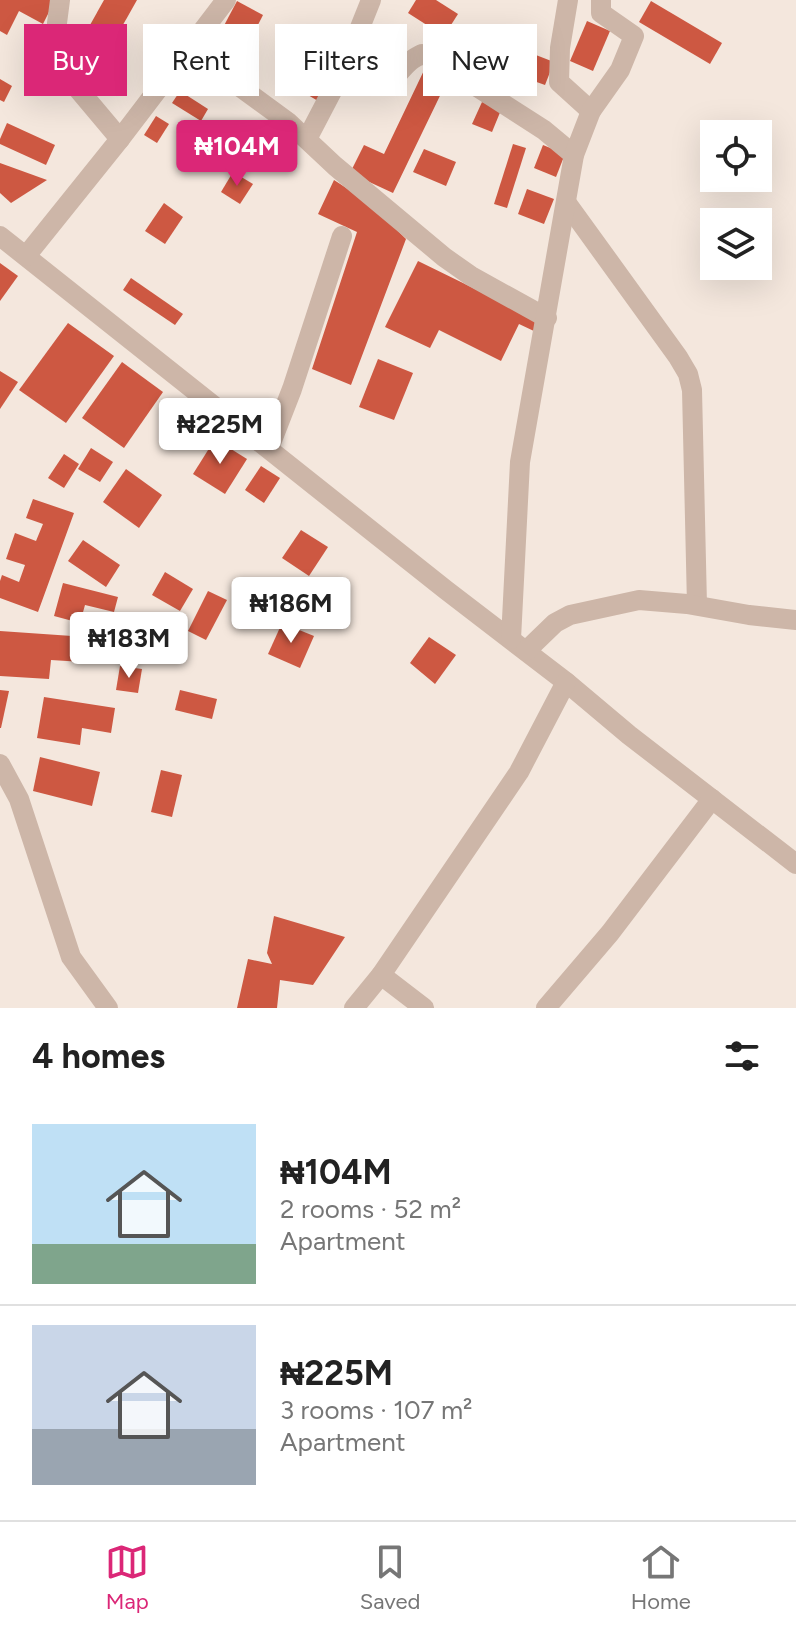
<!DOCTYPE html>
<meta charset="utf-8">
<style>
:root{--surface:#fff;--page:#f6f6f6;--text:#222;--muted:#767676;--line:#e0e0e0;--accent:#db2777}
body{margin:0;font-family:Figtree,sans-serif;background:var(--page);color:var(--text);height:100vh;display:flex;flex-direction:column;font-size:30px;white-space:nowrap}
*{box-sizing:border-box;margin:0}
p{font-size:26px;color:var(--muted)}
.icon{flex:none;width:44px;height:44px;fill:none;stroke:currentColor;stroke-width:2;stroke-linecap:round;stroke-linejoin:round}
.map{position:relative;height:1008px;overflow:hidden}
.panel{display:flex;flex-direction:column;background:var(--surface);flex:1}
.panel>*{flex:none}
.guide{position:absolute;left:24px;top:24px;width:748px;height:72px;display:flex;gap:16px}
.tools{position:absolute;left:700px;top:120px;display:grid;gap:16px}
.tools a{display:grid;place-items:center;width:72px;height:72px;border-radius:0px;background:var(--surface);box-shadow:0 8px 32px #0002;font-size:40px}
.price{position:absolute;translate:-50% -68px;padding:0 18px;border-radius:8px;background:#fff;color:#222;font-size:26px;line-height:52px;filter:drop-shadow(0 2px 4px #0008)}
.price::after{content:'';position:absolute;left:50%;top:48px;width:24px;height:18px;margin-left:-12px;background:inherit;clip-path:polygon(0 0,100% 0,50% 100%)}
.price.active{background:var(--accent);color:#fff}
ul{padding:0;list-style:none}
li{display:flex;align-items:center;gap:24px;height:200px;padding:0 32px}
li+li{border-top:2px solid var(--line)}
li span{display:grid;place-items:center;flex:none;width:224px;height:160px;border-radius:0px;color:#555}
li>.icon{margin-inline-start:auto}
span .icon{width:96px;height:96px;fill:#fffc;stroke-width:1}
li b{font-size:34px}
h2{display:flex;justify-content:space-between;align-items:center;height:96px;padding:0 32px;font-size:34px}
.tag{padding:0 28px;border-radius:0px;background:var(--surface);box-shadow:0 8px 32px #0002;font-size:28px;line-height:72px}
.tag.active{background:var(--accent);color:#fff}
.tabs{display:flex;justify-content:space-around;align-items:center;height:112px;border-top:2px solid var(--line);background:var(--surface);font-size:22px;color:var(--muted)}
.tabs a{display:grid;justify-items:center;gap:4px}
.tabs .active{color:var(--accent)}
.map>svg:first-child{display:block}
.building{fill:#cd5842}
.lines{fill:none;stroke-linecap:round;stroke-linejoin:round}
.minor{stroke:#cdb6a8;stroke-width:20}
</style>
<div class="map">
<svg width="796" height="1008" viewBox="0 0 796 1008">
<rect width="100%" height="100%" fill="#f4e7dd"/>
<g class="building">
<path d="M0,0h55l-12,24 -24,-13 -12,24 -7,-4z"/>
<path d="M104,0h33l-22,39 -25,-14z"/>
<path d="M416,0h20l22,14 -14,22 -36,-23z"/>
<path d="M237,1l26,14 -26,51 -27,-14z"/>
<path d="M651,1l71,42 -12,21 -71,-42z"/>
<path d="M587,21l23,10 -17,40 -23,-10z"/>
<path d="M364,35l26,11 -14,32 -25,-11z"/>
<path d="M510,45l44,17 -9,23 -28,-10 -9,20 -16,-6z"/>
<path d="M428,62l23,11 -58,120 -43,-20 14,-28 20,9z"/>
<path d="M307,64l24,15 -13,22 -30,-18 7,-11 6,4z"/>
<path d="M0,79l12,7 -8,16 -4,-2z"/>
<path d="M180,91l28,18 -7,12 -29,-18z"/>
<path d="M482,102l19,8 -9,22 -20,-8z"/>
<path d="M156,116l13,8 -12,19 -13,-8z"/>
<path d="M7,123l48,22 -9,20 -46,-21v-5z"/>
<path d="M513,144l13,4 -19,60 -13,-4z"/>
<path d="M543,145l22,9 -9,23 -22,-9z"/>
<path d="M424,149l32,13 -10,24 -33,-14z"/>
<path d="M0,163l47,17 -36,23 -11,-10z"/>
<path d="M233,172l20,12 -13,20 -19,-12z"/>
<path d="M334,180l37,24 35,35 -55,146 -39,-16 45,-137 -39,-18z"/>
<path d="M527,189l27,10 -10,25 -26,-10z"/>
<path d="M164,203l19,14 -18,27 -20,-13z"/>
<path d="M418,261l123,60 -5,11 -17,-8 -18,37 -62,-31 -9,18 -45,-21z"/>
<path d="M0,263l18,13 -18,25z"/>
<path d="M131,278l52,36 -8,11 -52,-35z"/>
<path d="M68,323l46,33 -48,67 -47,-33z"/>
<path d="M378,359l35,14 -19,47 -35,-13z"/>
<path d="M122,362l41,30 -39,56 -42,-30z"/>
<path d="M0,371l18,11 -18,27z"/>
<path d="M215,439l32,20 -22,35 -32,-20z"/>
<path d="M91,448l22,14 -13,20 -22,-13z"/>
<path d="M64,454l15,10 -15,24 -16,-10z"/>
<path d="M261,466l19,12 -16,25 -19,-13z"/>
<path d="M126,469l36,26 -23,33 -36,-26z"/>
<path d="M33,499l41,14 -36,99 -38,-14v-17l2,-6 17,7 6,-17 -19,-6 9,-26 21,8 7,-17 -17,-6z"/>
<path d="M301,530l27,17 -19,29 -27,-18z"/>
<path d="M83,540l37,25 -14,22 -38,-26z"/>
<path d="M165,572l28,17 -13,22 -28,-16z"/>
<path d="M63,583l55,14 -4,15 -29,-7 -5,18 -26,-7z"/>
<path d="M208,591l19,9 -21,40 -18,-9z"/>
<path d="M151,612l1,11 -24,3 -1,-12z"/>
<path d="M282,623l32,13 -14,32 -32,-14z"/>
<path d="M0,631l101,7 -2,25 -48,-3 -2,19 -49,-3z"/>
<path d="M429,637l27,18 -21,29 -25,-21z"/>
<path d="M120,666l22,3 -4,24 -22,-3z"/>
<path d="M0,690l9,1 -8,37h-1z"/>
<path d="M180,690l37,9 -5,20 -37,-9z"/>
<path d="M44,697l71,11 -4,25 -29,-5 -2,17 -43,-7z"/>
<path d="M40,757l60,15 -8,34 -59,-15z"/>
<path d="M161,770l21,5 -10,42 -21,-5z"/>
<path d="M274,916l71,21 -32,48 -33,-5 -3,28h-40l11,-49 24,5 -5,-11z"/>
</g>
<g class="lines">
<g class="minor">
<path d="M60,0l-3,23 1,25 20,41 42,50"/>
<path d="M568,0l-8,48 -1,34 32,29"/>
<path d="M188,49l100,73 47,44 109,91 27,19 76,42"/>
<path d="M343,70c18,8 39,24 54,5 10,-11 11,-14 25,-21l10,4 112,72 30,25"/>
<path d="M307,139l36,-69 28,-70"/>
<path d="M566,202l112,155 10,17 4,16 5,215"/>
<path d="M0,236l446,354 120,92 63,53 167,129"/>
<path d="M26,256l94,-117 106,-139"/>
<path d="M269,448l23,-59 50,-153"/>
<path d="M511,639l9,-177 54,-307 17,-44 29,-41 14,-34 -33,-23v-13"/>
<path d="M526,651l29,-28 15,-8 69,-15 48,4 62,11 47,5"/>
<path d="M0,764l19,35 52,158 37,51"/>
<path d="M381,975l43,33"/>
<path d="M354,1008l27,-33 138,-203 47,-90"/>
<path d="M546,1008l64,-75 102,-134"/>
</g>
</g>
</svg>
<div class="tools">
<a><svg class="icon" aria-label="locate" viewBox="0 0 24 24"><circle cx="12" cy="12" r="6"/><path d="M12 2v4M12 18v4M2 12h4M18 12h4"/></svg></a>
<a><svg class="icon" aria-label="layers" viewBox="0 0 24 24"><path d="M12 4l9 5-9 5-9-5zM3 14l9 5 9-5"/></svg></a>
</div>
<b class="price active" style="left:237px;top:188px">₦104M</b>
<b class="price" style="left:220px;top:466px">₦225M</b>
<b class="price" style="left:291px;top:645px">₦186M</b>
<b class="price" style="left:129px;top:680px">₦183M</b>
<div class="guide">
<a class="tag active">Buy</a>
<a class="tag">Rent</a>
<a class="tag">Filters</a>
<a class="tag">New</a>
</div>
</div>
<section class="panel">
<h2>4 homes<svg class="icon" aria-label="filters" viewBox="0 0 24 24"><path d="M4 7h16M4 17h16"/><circle cx="9" cy="7" r="2"/><circle cx="15" cy="17" r="2"/></svg></h2>
<ul>
<li><span style="background:linear-gradient(#bfe0f5 75%,#7fa58c 0)"><svg class="icon" aria-label="home" viewBox="0 0 24 24"><path d="M3 11l9-7 9 7M6 9v11h12V9"/></svg></span><div><b>₦104M</b><p>2 rooms · 52 m²</p><p>Apartment</p></div></li>
<li><span style="background:linear-gradient(#c9d6e8 65%,#9aa5b1 0)"><svg class="icon" aria-label="home" viewBox="0 0 24 24"><path d="M3 11l9-7 9 7M6 9v11h12V9"/></svg></span><div><b>₦225M</b><p>3 rooms · 107 m²</p><p>Apartment</p></div></li>
</ul>
</section>
<nav class="tabs">
<a class="active"><svg class="icon" aria-label="map" viewBox="0 0 24 24"><path d="M3 6l6-2 6 2 6-2v14l-6 2-6-2-6 2zM9 4v14M15 6v14"/></svg>Map</a>
<a><svg class="icon" aria-label="saved" viewBox="0 0 24 24"><path d="M7 4h10v16l-5-4-5 4z"/></svg>Saved</a>
<a><svg class="icon" aria-label="home" viewBox="0 0 24 24"><path d="M3 11l9-7 9 7M6 9v11h12V9"/></svg>Home</a>
</nav>
